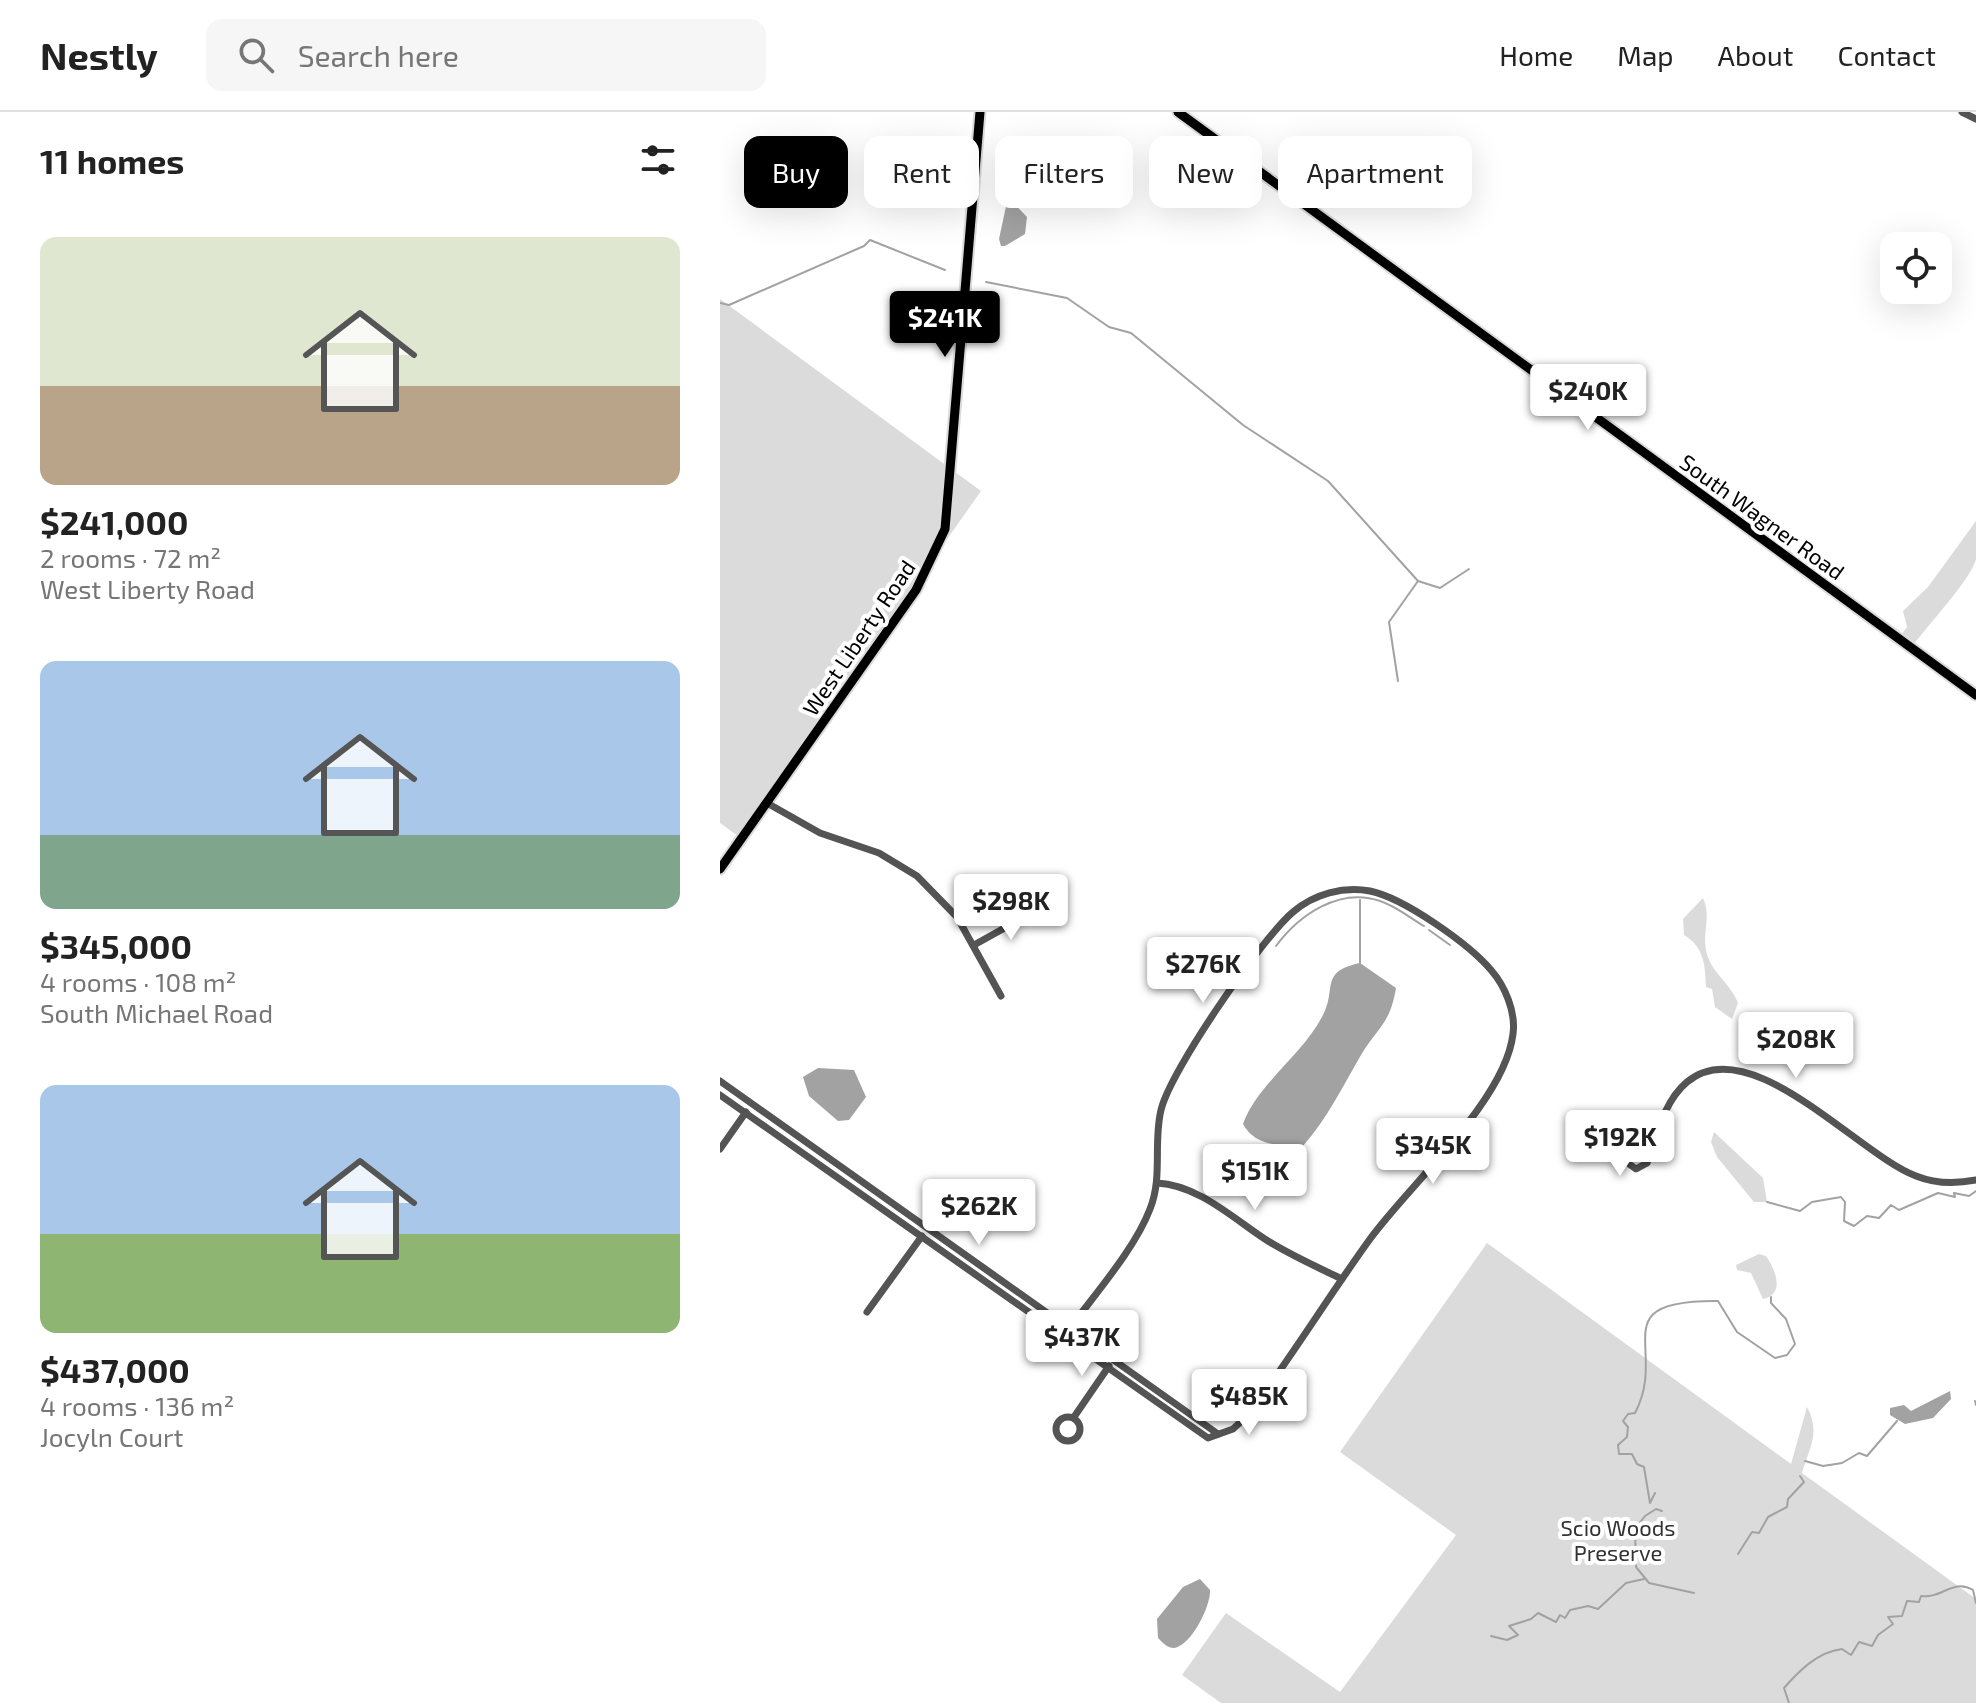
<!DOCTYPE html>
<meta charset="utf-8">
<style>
:root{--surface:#fff;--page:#f6f6f6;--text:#222;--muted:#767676;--line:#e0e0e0;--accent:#000}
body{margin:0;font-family:"Exo 2",sans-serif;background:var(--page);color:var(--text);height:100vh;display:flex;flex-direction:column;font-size:30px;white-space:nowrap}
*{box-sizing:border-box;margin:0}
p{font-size:26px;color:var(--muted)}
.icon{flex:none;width:44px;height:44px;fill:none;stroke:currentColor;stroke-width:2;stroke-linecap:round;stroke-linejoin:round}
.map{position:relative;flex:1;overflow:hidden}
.sheet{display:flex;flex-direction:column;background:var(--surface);width:720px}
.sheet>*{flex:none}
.hud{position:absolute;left:24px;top:24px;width:760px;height:72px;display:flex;gap:16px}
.controls{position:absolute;left:1160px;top:120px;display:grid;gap:16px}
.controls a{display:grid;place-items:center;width:72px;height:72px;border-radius:16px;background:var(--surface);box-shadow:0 8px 32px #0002;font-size:40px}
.price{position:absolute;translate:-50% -68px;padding:0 18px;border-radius:8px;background:#fff;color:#222;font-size:26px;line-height:52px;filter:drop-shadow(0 2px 4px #0008)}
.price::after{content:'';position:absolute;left:50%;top:48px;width:24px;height:18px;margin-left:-12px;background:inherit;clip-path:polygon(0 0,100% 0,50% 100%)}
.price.on{background:var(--accent);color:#fff}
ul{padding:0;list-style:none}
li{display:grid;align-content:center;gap:16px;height:424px;padding:0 40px}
li span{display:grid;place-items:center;height:248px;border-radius:16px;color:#555}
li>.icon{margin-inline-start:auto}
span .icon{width:144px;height:144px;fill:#fffc;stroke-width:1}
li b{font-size:34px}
h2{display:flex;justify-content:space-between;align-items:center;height:96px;padding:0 40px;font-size:34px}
.pill{padding:0 28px;border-radius:16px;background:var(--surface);box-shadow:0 8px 32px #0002;font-size:28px;line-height:72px}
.pill.on{background:var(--accent);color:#fff}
header{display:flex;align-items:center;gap:48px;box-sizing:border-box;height:112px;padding:0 40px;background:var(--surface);border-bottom:2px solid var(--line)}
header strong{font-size:38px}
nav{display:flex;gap:44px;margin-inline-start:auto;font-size:28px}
.search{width:560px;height:72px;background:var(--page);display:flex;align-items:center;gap:20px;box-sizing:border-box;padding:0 28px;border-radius:16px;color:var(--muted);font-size:30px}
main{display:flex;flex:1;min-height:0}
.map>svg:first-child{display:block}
.green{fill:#dbdbdb}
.water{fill:#a2a2a2}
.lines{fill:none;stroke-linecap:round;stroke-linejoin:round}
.stream{stroke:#a2a2a2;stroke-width:2}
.major-casing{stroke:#dbdbdb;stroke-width:13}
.minor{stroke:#545454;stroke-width:7}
.major{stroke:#000;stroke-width:9}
.labels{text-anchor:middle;stroke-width:8;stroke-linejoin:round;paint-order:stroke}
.street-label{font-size:22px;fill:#000;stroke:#fff}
.park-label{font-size:22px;fill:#323232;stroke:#fff}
</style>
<header>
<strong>Nestly</strong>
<div class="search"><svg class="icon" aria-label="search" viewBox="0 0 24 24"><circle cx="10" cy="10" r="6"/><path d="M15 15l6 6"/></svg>Search here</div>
<nav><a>Home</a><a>Map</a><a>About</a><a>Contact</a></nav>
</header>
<main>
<section class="sheet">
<h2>11 homes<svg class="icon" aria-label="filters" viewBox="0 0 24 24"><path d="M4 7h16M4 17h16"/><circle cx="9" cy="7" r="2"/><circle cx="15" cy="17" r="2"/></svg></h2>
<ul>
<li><span style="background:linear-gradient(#dfe7d0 60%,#b9a48a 0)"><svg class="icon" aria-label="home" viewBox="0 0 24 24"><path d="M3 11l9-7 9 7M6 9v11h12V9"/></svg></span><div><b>$241,000</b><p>2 rooms · 72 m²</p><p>West Liberty Road</p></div></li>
<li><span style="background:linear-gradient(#a9c7e8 70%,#7fa58c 0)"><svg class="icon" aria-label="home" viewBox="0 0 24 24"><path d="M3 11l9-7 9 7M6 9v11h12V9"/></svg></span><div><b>$345,000</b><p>4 rooms · 108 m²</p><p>South Michael Road</p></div></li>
<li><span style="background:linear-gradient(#a9c7e8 60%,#8fb573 0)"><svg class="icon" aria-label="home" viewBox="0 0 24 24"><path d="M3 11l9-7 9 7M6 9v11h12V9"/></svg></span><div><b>$437,000</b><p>4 rooms · 136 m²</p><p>Jocyln Court</p></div></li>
</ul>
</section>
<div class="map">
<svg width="1256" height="1591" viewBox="0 0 1256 1591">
<rect width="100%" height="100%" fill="#fff"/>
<g class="green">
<path d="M0,187l261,192 -243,345 -18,-13z"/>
<path d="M1256,409c0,12 0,27 0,38 -5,20 -47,65 -62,85l-13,-9 6,-8 -4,-16 25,-24z"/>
<path d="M983,786c9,19 -2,36 4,56 5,19 24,30 31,49l-6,16 -17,-12 -3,-18 -6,-2c-1,-23 -2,-40 -22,-52l-1,-16z"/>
<path d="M994,1020l49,46 4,24h-13l-37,-45 -6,-15z"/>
<path d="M767,1131l304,221 16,-57c14,26 2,41 -5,66l174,126v104h-755l-39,-28 44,-62 114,79 116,-157 -116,-83z"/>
<path d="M1039,1142l7,2c9,13 20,38 -3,43l-12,-26 -14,-3 -1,-5z"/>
</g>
<g class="water">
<path d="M288,85l19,20 -2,17 -20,12h-4l-2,-7z"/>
<path d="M640,851l36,25c-6,36 -18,39 -35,67 -18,31 -34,64 -58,91 -24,0 -48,0 -60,-22 14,-39 58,-68 79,-107 16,-28 -4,-45 38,-54z"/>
<path d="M98,956l36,2 12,27 -17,23 -11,1 -29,-25 -6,-19z"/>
<path d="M1230,1279l1,8 -18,19 -28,6 -15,-9v-7l14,-3 7,6z"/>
<path d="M480,1467l10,11c1,16 -19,56 -36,58 -7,0 -12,-6 -16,-10l-1,-19 26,-32z"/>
</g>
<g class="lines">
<g class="stream">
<path d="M266,170l81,16 42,29 22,6 112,92 85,56 90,100 -29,41 9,59"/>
<path d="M0,191l9,2 135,-59 6,-6 75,30"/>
<path d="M698,469l22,7 29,-19"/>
<path d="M640,788v63"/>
<path d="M709,818l21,15"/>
<path d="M556,834c23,-31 63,-59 104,-45 16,5 30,17 44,25"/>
<path d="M1047,1090l33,9 12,-9 29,-5 4,5 -1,19 10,5 13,-10 12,2 12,-13 8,5 39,-17 17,4 -1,-4 15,3 7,-5"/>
<path d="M1255,1289l1,4"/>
<path d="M1085,1349l18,5 19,-3 17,-10 8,3 30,-35"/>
<path d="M935,1381l-5,10 -6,-36 -7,-3 -5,-10h-13l-1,-9 9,-8 1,-10 -5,-6 5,-7 7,-1c34,-64 -34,-113 83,-112l19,31 38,26 12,-3 8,-11 -9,-25 -15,-16v-6"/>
<path d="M942,1399l-6,-2 -11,7 -10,13 1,38 13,16 45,10"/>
<path d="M1018,1442l14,-22 7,1 9,-16 19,-10 1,-8 16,-17 -4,-6"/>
<path d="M771,1524l16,4 11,-5 -9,-9 22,-7 7,-6 18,9 4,-7 5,3 5,-8 18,-4 10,3 28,-26 18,-4"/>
<path d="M1069,1591l-5,-15c14,-16 33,-36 58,-39l9,6 8,-13 13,4 6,-11 15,-11 -5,-7 14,-1 5,-15 12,1 2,-6c21,3 32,-18 52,-6l3,13"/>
</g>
<defs>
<g id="major">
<path d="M458,0l798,583"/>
<path d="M0,757l196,-279 29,-61 35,-417"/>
</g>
</defs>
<use href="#major" class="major-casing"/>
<g class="minor">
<path d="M1242,0l14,7"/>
<path d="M47,691l53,30 59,20 38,23 40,41 44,79"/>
<path d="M254,833l59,-33"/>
<path d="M0,969l498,353"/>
<path d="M0,983l488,343 25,-9 15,-14c43,-57 80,-118 122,-176 40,-55 135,-138 143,-205 3,-22 -8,-48 -22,-64 -22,-26 -87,-72 -121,-79 -27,-5 -56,3 -77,21 -31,26 -123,159 -132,198 -8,33 2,67 -11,99 -16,42 -58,88 -85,126"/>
<path d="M934,1026l-27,13 -2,10 11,8 11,-6c9,-26 17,-62 40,-81 63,-53 172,73 229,94 20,8 40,8 60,4"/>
<path d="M0,1037l26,-37"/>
<path d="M437,1071c42,2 78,37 111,58 24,15 49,26 74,38"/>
<path d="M147,1200l55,-76"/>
<circle cx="348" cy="1317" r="12"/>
<path d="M354,1305l35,-51"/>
</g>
<use href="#major" class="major"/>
</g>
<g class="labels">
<g class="street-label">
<text transform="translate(1042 405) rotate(36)" y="8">South Wagner Road</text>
<text transform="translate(139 526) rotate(-56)" y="8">West Liberty Road</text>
</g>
<g class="park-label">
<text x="898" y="1424">Scio Woods<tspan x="898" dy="25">Preserve</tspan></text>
</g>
</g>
</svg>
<div class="controls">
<a><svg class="icon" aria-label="locate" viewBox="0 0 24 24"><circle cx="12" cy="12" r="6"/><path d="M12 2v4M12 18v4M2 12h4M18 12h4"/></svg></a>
</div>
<b class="price on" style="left:225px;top:247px">$241K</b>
<b class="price" style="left:868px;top:320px">$240K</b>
<b class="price" style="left:291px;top:830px">$298K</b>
<b class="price" style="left:483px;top:893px">$276K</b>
<b class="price" style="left:1076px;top:968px">$208K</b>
<b class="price" style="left:900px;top:1066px">$192K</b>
<b class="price" style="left:713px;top:1074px">$345K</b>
<b class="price" style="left:535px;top:1100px">$151K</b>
<b class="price" style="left:259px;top:1135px">$262K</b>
<b class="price" style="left:362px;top:1266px">$437K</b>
<b class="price" style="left:529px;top:1325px">$485K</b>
<div class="hud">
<a class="pill on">Buy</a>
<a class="pill">Rent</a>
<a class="pill">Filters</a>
<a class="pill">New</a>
<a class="pill">Apartment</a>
</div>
</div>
</main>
